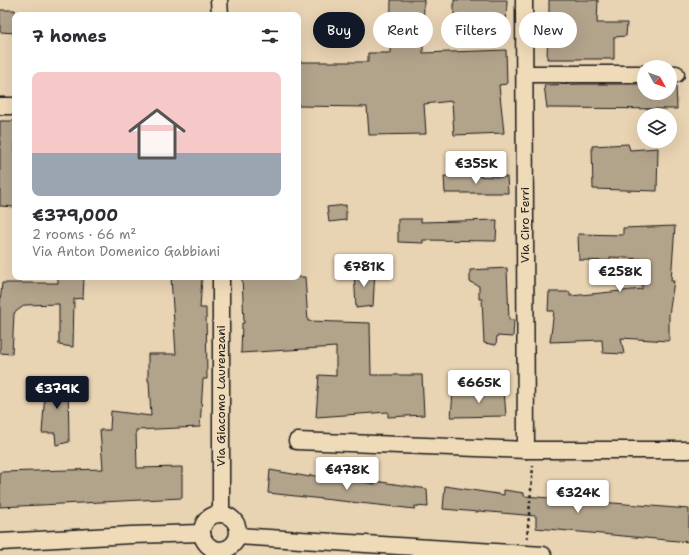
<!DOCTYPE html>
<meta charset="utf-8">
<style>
:root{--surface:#fff;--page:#f7f7f7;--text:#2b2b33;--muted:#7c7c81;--accent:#111827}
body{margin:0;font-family:"Shantell Sans",sans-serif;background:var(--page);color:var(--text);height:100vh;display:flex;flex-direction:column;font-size:15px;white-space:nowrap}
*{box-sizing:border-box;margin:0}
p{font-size:13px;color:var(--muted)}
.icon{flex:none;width:22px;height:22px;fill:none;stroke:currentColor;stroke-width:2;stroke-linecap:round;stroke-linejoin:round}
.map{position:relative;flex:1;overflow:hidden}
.details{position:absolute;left:12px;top:12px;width:289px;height:268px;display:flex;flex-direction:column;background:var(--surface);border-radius:8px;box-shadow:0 4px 16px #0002}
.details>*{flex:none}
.banner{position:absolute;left:313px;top:12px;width:316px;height:36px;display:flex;gap:8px}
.needle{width:26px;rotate:130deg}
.controls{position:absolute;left:637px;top:60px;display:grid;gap:8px}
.controls a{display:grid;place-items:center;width:40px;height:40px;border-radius:50%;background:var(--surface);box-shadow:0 4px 16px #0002;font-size:20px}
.price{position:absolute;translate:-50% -34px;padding:0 9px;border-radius:4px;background:#fff;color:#222;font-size:13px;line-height:26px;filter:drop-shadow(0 1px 2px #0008)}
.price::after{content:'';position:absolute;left:50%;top:24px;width:12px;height:9px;margin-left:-6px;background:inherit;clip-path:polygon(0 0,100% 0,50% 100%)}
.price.active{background:var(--accent);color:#fff}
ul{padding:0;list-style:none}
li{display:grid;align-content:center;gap:8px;height:212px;padding:0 20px}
li span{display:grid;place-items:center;height:124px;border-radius:8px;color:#555}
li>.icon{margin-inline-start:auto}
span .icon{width:72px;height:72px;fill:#fffc;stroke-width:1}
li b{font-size:17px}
h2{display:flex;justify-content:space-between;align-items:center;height:48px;padding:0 20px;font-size:17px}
.chip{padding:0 14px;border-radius:18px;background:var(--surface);box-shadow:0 4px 16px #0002;font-size:14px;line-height:36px}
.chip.active{background:var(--accent);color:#fff}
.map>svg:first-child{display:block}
.building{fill:#b2a38b;stroke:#1c1c1c}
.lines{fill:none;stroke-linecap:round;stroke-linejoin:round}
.minor-casing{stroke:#1c1c1c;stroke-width:19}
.path{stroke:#1c1c1c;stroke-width:2.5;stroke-dasharray:3 3;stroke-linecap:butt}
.minor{stroke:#f0dbb9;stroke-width:16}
.labels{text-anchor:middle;stroke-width:4;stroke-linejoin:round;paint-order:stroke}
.street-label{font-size:12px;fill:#1c1c1c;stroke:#f0dbb9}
</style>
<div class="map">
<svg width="689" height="555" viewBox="0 0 689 555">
<rect width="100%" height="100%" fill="#e8d3b3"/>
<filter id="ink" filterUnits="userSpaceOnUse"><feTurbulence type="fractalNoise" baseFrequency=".025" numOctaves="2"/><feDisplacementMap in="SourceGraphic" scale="8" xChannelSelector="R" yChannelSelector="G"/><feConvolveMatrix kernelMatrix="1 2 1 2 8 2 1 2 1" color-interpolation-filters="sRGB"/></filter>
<g filter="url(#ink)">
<g class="building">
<path d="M391,0h33l-1,53 83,-3 1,34 -8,1 5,48 -50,2 -2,-34 -28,3 2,30 -57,1 -2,-28 -69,-1v-44h70v-9h22z"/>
<path d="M454,0h53l-1,29 -52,-4z"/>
<path d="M549,0h49l-1,23h30l-1,13 -12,1v22h-67l1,-35h1z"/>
<path d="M0,10h15v23l-15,-1z"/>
<path d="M676,84l1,25 -130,-1 -3,-23 38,-1h62v9h26v-9z"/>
<path d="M0,121h15v86l-15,-1z"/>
<path d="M628,144l2,6 28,-2 -1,43 -64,-2 -1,-43z"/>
<path d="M444,176l63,1 1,16h-63z"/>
<path d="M346,205v15l-17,2 -2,-15z"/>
<path d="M398,219h23v3l76,-2 -1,21 -73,-1v3l-25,-1z"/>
<path d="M675,226l-4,55h3l-5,34v26l-48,-3 3,16 -21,-1 -1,-13 -52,2 4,-31h-6l1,-19h21v4l72,-7v-30l-32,-2v4l-31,-1 -1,-26 45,1v-7z"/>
<path d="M507,268l2,52h5l-1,17 -16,-1 -1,9 -12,-2 -2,-44h-3v-13l-9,-4v-12z"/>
<path d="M375,270l-2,36 -17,2 -2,-37z"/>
<path d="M58,277h26l-1,21 -9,1 -1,48 -14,-2v-41l-34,1 -11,8 -2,41 -12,-1v-50l2,-20h56z"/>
<path d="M171,277h31l-2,31h6l1,71h-4l-3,48 -64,3 1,38 45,-1v31l-182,9v-35l103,-3 -3,-39h10l1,-19 40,5 -2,-35h-1v-27h28z"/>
<path d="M242,277h63l3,44 62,2 1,52h51l2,40 -36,2v-5l-72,5 3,-42 17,1v-29l-95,6 1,-30h2z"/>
<path d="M46,379l22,2 1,61 -13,3 -1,-12h-13z"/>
<path d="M504,390l2,26 -55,1 2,-25z"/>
<path d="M270,470l40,7v-2l23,4v-2l42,7v-3l52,8 1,18 -13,-1v3l-147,-16z"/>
<path d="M445,486l59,9v-5l20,3v3l165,13v33l-153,-14v-12l-57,-5 -1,1 -35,-3z"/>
</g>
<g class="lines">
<defs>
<g id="minor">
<path d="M219,0l1,15"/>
<path d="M524,0l2,450"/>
<path d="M525,74h119"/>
<path d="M670,74h6"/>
<path d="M0,106h15"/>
<path d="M221,277v237"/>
<path d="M297,441l229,9h163"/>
<circle cx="220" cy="532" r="18"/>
<path d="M238,536l305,19"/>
<path d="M0,542l131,-7 71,-2"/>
</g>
</defs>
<use href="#minor" class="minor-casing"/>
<path class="path" d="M527,539l6,-73"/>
<use href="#minor" class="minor"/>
</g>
</g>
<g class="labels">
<g class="street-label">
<text transform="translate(525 225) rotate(-90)" y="4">Via Ciro Ferri</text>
<text transform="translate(221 396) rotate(-90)" y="4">Via Giacomo Laurenzani</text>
</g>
</g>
</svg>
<div class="controls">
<a><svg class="needle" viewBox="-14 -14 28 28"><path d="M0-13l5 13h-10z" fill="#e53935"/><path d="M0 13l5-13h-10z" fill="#7c7c81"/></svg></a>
<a><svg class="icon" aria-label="layers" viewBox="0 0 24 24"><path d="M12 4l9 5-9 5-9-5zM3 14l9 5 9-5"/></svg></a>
</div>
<b class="price" style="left:476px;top:185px">€355K</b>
<b class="price" style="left:364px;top:288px">€781K</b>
<b class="price" style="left:620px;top:293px">€258K</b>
<b class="price" style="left:479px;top:404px">€665K</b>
<b class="price active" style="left:57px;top:410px">€379K</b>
<b class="price" style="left:347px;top:491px">€478K</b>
<b class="price" style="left:578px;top:514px">€324K</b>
<div class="banner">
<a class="chip active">Buy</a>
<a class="chip">Rent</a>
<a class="chip">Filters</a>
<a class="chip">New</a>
</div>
<section class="details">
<h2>7 homes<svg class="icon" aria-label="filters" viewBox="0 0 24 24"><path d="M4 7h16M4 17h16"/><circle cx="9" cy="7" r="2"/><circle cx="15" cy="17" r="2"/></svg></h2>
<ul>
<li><span style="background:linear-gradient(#f6c9c9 65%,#9aa5b1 0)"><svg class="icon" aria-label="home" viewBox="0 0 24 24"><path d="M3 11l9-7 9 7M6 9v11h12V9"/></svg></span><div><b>€379,000</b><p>2 rooms · 66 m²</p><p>Via Anton Domenico Gabbiani</p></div></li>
</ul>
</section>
</div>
